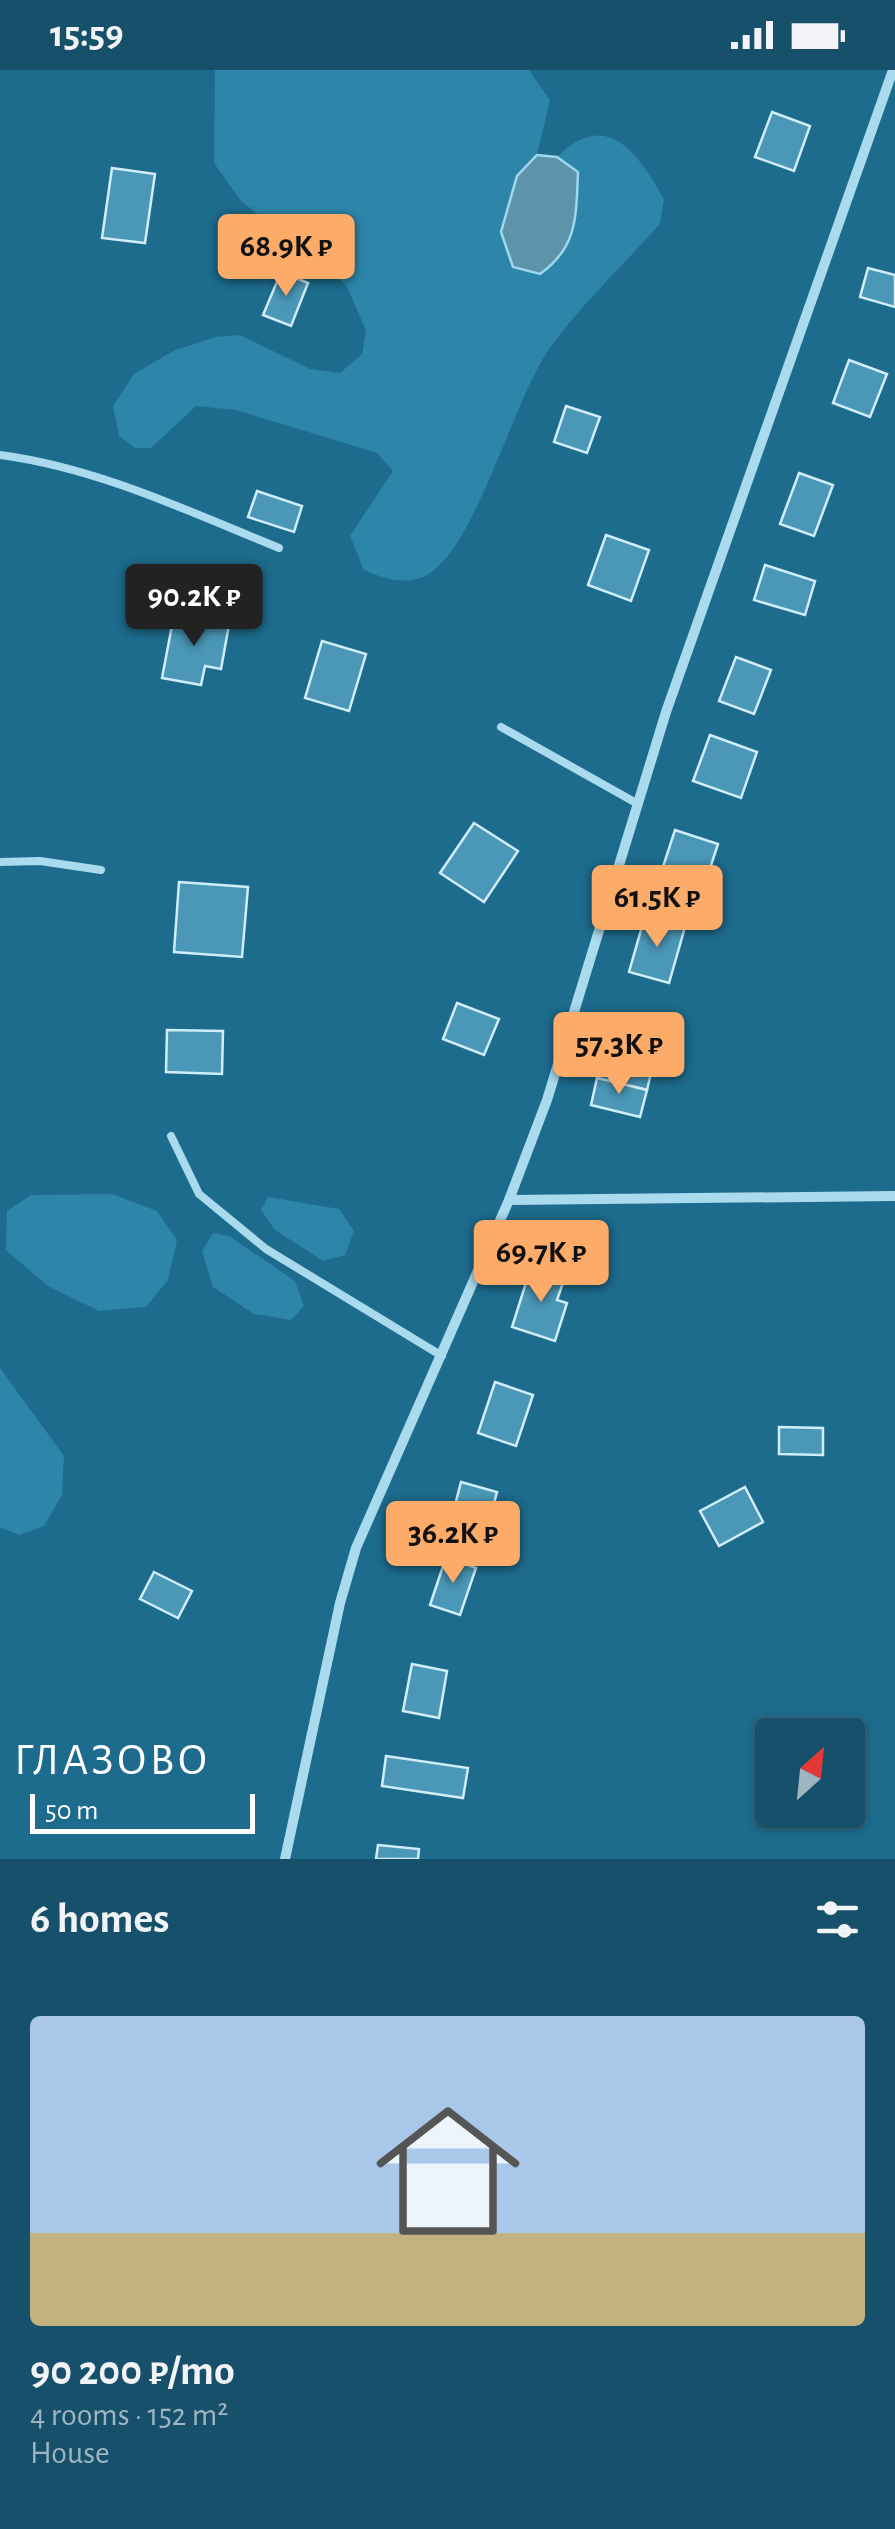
<!DOCTYPE html>
<meta charset="utf-8">
<style>
:root{--surface:#16506a;--page:#235a72;--text:#f1f3f6;--muted:#9eb5c1;--line:#35677e;--accent:#fdab68}
body{margin:0;font-family:"Alegreya Sans",sans-serif;background:var(--page);color:var(--text);height:100vh;display:flex;flex-direction:column;font-size:38px;white-space:nowrap}
*{box-sizing:border-box;margin:0}
p{font-size:32px;color:var(--muted)}
.icon{flex:none;width:55px;height:55px;fill:none;stroke:currentColor;stroke-width:2;stroke-linecap:round;stroke-linejoin:round}
.map{position:relative;height:1789px;overflow:hidden}
.details{display:flex;flex-direction:column;background:var(--surface);flex:1}
.details>*{flex:none}
.needle{width:65px;rotate:27deg}
.controls{position:absolute;left:755px;top:1648px;display:grid;gap:20px}
.controls a{display:grid;place-items:center;width:110px;height:110px;border-radius:10px;background:var(--surface);box-shadow:0 2px 8px #0004,0 0 0 2px var(--line);font-size:50px}
.scale{position:absolute;left:30px;bottom:25px;width:225px;box-sizing:border-box;padding-left:10px;border:5px solid #fff;border-top:0;font-size:28px;line-height:35px;white-space:nowrap;color:#fff;-webkit-text-stroke:8px #1d6b8d;paint-order:stroke}
.price{position:absolute;translate:-50% -85px;padding:0 22px;border-radius:10px;background:var(--accent);color:#111;font-size:32px;line-height:65px;filter:drop-shadow(0 2px 5px #0008)}
.price::after{content:'';position:absolute;left:50%;top:60px;width:30px;height:22px;margin-left:-15px;background:inherit;clip-path:polygon(0 0,100% 0,50% 100%)}
.price.selected{background:#222;color:#fff}
ul{padding:0;list-style:none}
li{display:grid;align-content:center;gap:20px;height:530px;padding:0 30px}
li span{display:grid;place-items:center;height:310px;border-radius:10px;color:#555}
li>.icon{margin-inline-start:auto}
span .icon{width:180px;height:180px;fill:#fffc;stroke-width:1}
li b{font-size:42px}
h2{display:flex;justify-content:space-between;align-items:center;height:120px;padding:0 30px;font-size:42px}
.status{display:flex;justify-content:space-between;align-items:center;height:70px;padding:0 50px;background:var(--surface);direction:ltr}
.status svg{height:28px;fill:currentColor}
.map>svg:first-child{display:block}
.green{fill:#2d85a9}
.water{fill:#5e94aa;stroke:#9dd8ef;stroke-width:2.5}
.building{fill:#4a97b7;stroke:#d0edf9;stroke-width:2.5}
.lines{fill:none;stroke-linecap:round;stroke-linejoin:round}
.lane{stroke:#aadaed;stroke-width:8}
.street{stroke:#aadaed;stroke-width:10}
.labels{text-anchor:middle;stroke-width:8;stroke-linejoin:round;paint-order:stroke}
.quarter-label{font-size:45px;letter-spacing:2.5px;fill:#fff;stroke:#1d6b8d}
</style>
<div class="status"><b>15:59</b><svg viewBox="0 0 49 12"><path d="M0 12V9h3v3zM5 12V6h3v6zM10 12V3h3v9zM15 12V0h3v12zM26 1h20v11H26zM47 4h2v5h-2z"/></svg></div>
<div class="map">
<svg width="895" height="1789" viewBox="0 0 895 1789">
<rect width="100%" height="100%" fill="#1d6b8d"/>
<g class="green">
<path d="M215,0h314l21,30 -13,55 -20,21 -16,55 12,36 27,7 38,-101 -21,-16c50,-49 80,-5 107,42l-4,25c-36,40 -76,78 -108,121 -39,52 -77,210 -129,232 -20,8 -41,1 -59,-7l-14,-34 43,-65 -16,-18 -141,-43 -40,-4 -45,42h-16l-16,-12 -6,-30 21,-32 41,-24 41,-13 24,-2 70,34 30,4 22,-19 4,-24 -20,-45 -105,-84 -27,-38z"/>
<path d="M112,1124l45,17 20,29 -9,40 -22,27 -47,4 -51,-25 -42,-36 1,-39 24,-16z"/>
<path d="M268,1127l71,12 15,22 -9,24 -22,6 -48,-31 -14,-20z"/>
<path d="M213,1163l16,3 66,45 9,25 -13,14 -37,-6 -41,-27 -11,-36z"/>
<path d="M0,1298l64,88 -2,39 -18,31 -25,9 -19,-8z"/>
</g>
<path class="water" d="M537,85l20,2 21,15c-2,44 0,75 -38,102l-27,-7 -12,-35 16,-56z"/>
<g class="building">
<path d="M772,42l38,14 -16,45 -39,-14z"/>
<path d="M112,98l43,6 -10,69 -43,-5z"/>
<path d="M868,198l27,7v32l-35,-10z"/>
<path d="M281,202l27,11 -17,43 -28,-11z"/>
<path d="M849,290l38,14 -17,43 -37,-14z"/>
<path d="M566,336l34,11 -13,36 -33,-11z"/>
<path d="M799,403l34,12 -19,51 -34,-12z"/>
<path d="M257,421l45,15 -8,26 -46,-15z"/>
<path d="M606,465l43,15 -18,51 -43,-16z"/>
<path d="M765,495l50,16 -10,34 -51,-15z"/>
<path d="M174,545l55,10 -8,44 -16,-3 -4,19 -39,-7z"/>
<path d="M322,571l44,13 -17,57 -44,-13z"/>
<path d="M736,587l35,13 -17,44 -35,-13z"/>
<path d="M710,665l47,17 -16,46 -48,-17z"/>
<path d="M474,753l44,28 -34,51 -44,-29z"/>
<path d="M675,760l43,14 -19,58 -43,-14z"/>
<path d="M179,812l69,5 -6,70 -68,-5z"/>
<path d="M645,846l40,11 -16,56 -40,-11z"/>
<path d="M457,933l42,16 -15,36 -41,-16z"/>
<path d="M609,957l32,8 -3,12 18,5 -9,38 -50,-12z"/>
<path d="M167,960l56,1 -1,43 -56,-2z"/>
<path d="M597,1008l50,12 -7,27 -49,-12z"/>
<path d="M531,1197l34,10 -8,23 10,3 -12,38 -43,-14z"/>
<path d="M495,1312l38,13 -17,51 -38,-13z"/>
<path d="M779,1357l44,1v27l-44,-1z"/>
<path d="M461,1412l36,10 -7,26 -36,-9z"/>
<path d="M745,1417l18,35 -44,24 -19,-35z"/>
<path d="M446,1487l30,11 -16,47 -30,-10z"/>
<path d="M154,1502l38,19 -14,27 -38,-19z"/>
<path d="M412,1594l35,7 -8,47 -36,-7z"/>
<path d="M386,1686l82,12 -5,30 -81,-12z"/>
<path d="M378,1775l41,4 -1,10h-42z"/>
</g>
<g class="lines">
<g class="lane">
<path d="M0,385c98,13 188,56 279,93"/>
<path d="M501,657l137,77"/>
<path d="M0,792l40,-1 61,9"/>
<path d="M171,1066l28,58 67,55 176,107"/>
</g>
<g class="street">
<path d="M509,1130l386,-4"/>
<path d="M285,1789l55,-256 16,-55 153,-348 38,-100 119,-388 227,-642"/>
</g>
</g>
<g class="labels">
<g class="quarter-label">
<text x="112" y="1704">ГЛАЗОВО</text>
</g>
</g>
</svg>
<div class="controls">
<a><svg class="needle" viewBox="-14 -14 28 28"><path d="M0-13l5 13h-10z" fill="#e53935"/><path d="M0 13l5-13h-10z" fill="#9eb5c1"/></svg></a>
</div>
<div class="scale">50 m</div>
<b class="price" style="left:286px;top:229px">68.9K ₽</b>
<b class="price selected" style="left:194px;top:579px">90.2K ₽</b>
<b class="price" style="left:657px;top:880px">61.5K ₽</b>
<b class="price" style="left:619px;top:1027px">57.3K ₽</b>
<b class="price" style="left:541px;top:1235px">69.7K ₽</b>
<b class="price" style="left:453px;top:1516px">36.2K ₽</b>
</div>
<section class="details">
<h2>6 homes<svg class="icon" aria-label="filters" viewBox="0 0 24 24"><path d="M4 7h16M4 17h16"/><circle cx="9" cy="7" r="2"/><circle cx="15" cy="17" r="2"/></svg></h2>
<ul>
<li><span style="background:linear-gradient(#a9c7e8 70%,#c2b280 0)"><svg class="icon" aria-label="home" viewBox="0 0 24 24"><path d="M3 11l9-7 9 7M6 9v11h12V9"/></svg></span><div><b>90 200 ₽/mo</b><p>4 rooms · 152 m²</p><p>House</p></div></li>
</ul>
</section>
